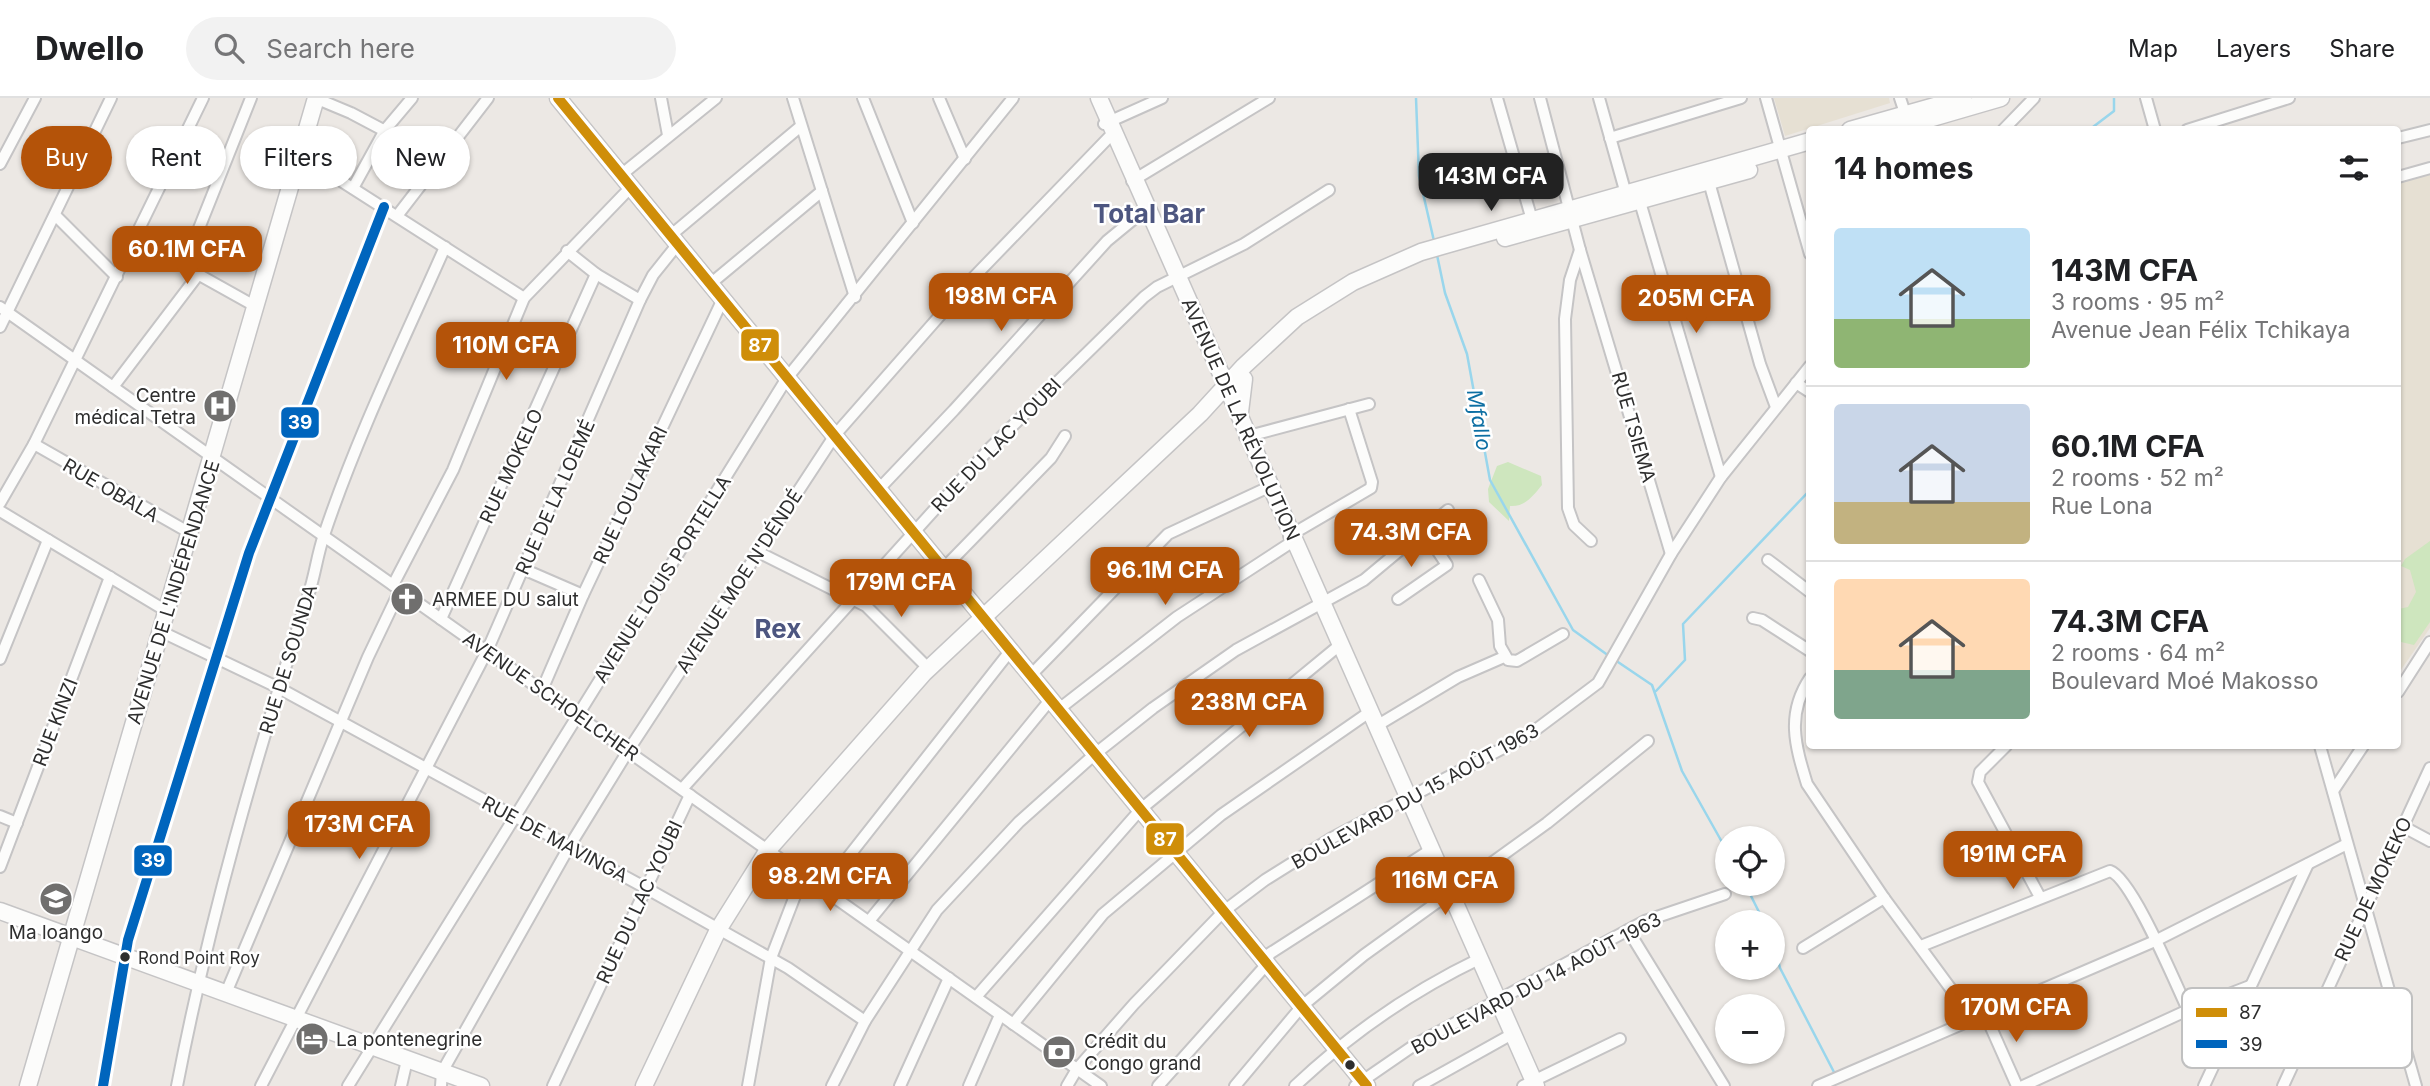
<!DOCTYPE html>
<meta charset="utf-8">
<style>
:root{--surface:#fff;--page:#f2f2f2;--text:#202124;--muted:#757577;--line:#e0e0e0;--accent:#b45309}
body{margin:0;font-family:Inter,sans-serif;background:var(--page);color:var(--text);height:100vh;display:flex;flex-direction:column;font-size:26px;white-space:nowrap}
*{box-sizing:border-box;margin:0}
p{font-size:23px;color:var(--muted)}
.icon{flex:none;width:38px;height:38px;fill:none;stroke:currentColor;stroke-width:2;stroke-linecap:round;stroke-linejoin:round}
.map{position:relative;flex:1;overflow:hidden}
.drawer{position:absolute;left:1806px;top:28px;width:595px;height:623px;display:flex;flex-direction:column;background:var(--surface);border-radius:7px;box-shadow:0 2px 5px #0004}
.drawer>*{flex:none}
.guide{position:absolute;left:21px;top:28px;width:665px;height:63px;display:flex;gap:14px}
.tools{position:absolute;left:1715px;top:728px;display:grid;gap:14px}
.tools a{display:grid;place-items:center;width:70px;height:70px;border-radius:50%;background:var(--surface);box-shadow:0 2px 5px #0004;font-size:35px}
.price{position:absolute;translate:-50% -60px;padding:0 16px;border-radius:14px;background:var(--accent);color:#fff;font-size:23px;line-height:46px;filter:drop-shadow(0 2px 4px #0008)}
.price::after{content:'';position:absolute;left:50%;top:42px;width:21px;height:16px;margin-left:-10px;background:inherit;clip-path:polygon(0 0,100% 0,50% 100%)}
.price.active{background:#222;color:#fff}
ul{padding:0;list-style:none}
li{display:flex;align-items:center;gap:21px;height:175px;padding:0 28px}
li+li{border-top:2px solid var(--line)}
li span{display:grid;place-items:center;flex:none;width:196px;height:140px;border-radius:7px;color:#555}
li>.icon{margin-inline-start:auto}
span .icon{width:84px;height:84px;fill:#fffc;stroke-width:1}
li b{font-size:30px}
h2{display:flex;justify-content:space-between;align-items:center;height:84px;padding:0 28px;font-size:30px}
.chip{padding:0 24px;border-radius:32px;background:var(--surface);box-shadow:0 2px 5px #0004;font-size:24px;line-height:63px}
.chip.active{background:var(--accent);color:#fff}
header{display:flex;align-items:center;gap:42px;box-sizing:border-box;height:98px;padding:0 35px;background:var(--surface);border-bottom:2px solid var(--line)}
header strong{font-size:33px}
nav{display:flex;gap:38px;margin-inline-start:auto;font-size:24px}
.search{width:490px;height:63px;background:var(--page);display:flex;align-items:center;gap:18px;box-sizing:border-box;padding:0 24px;border-radius:38px;color:var(--muted);font-size:26px}
.map>svg:first-child{display:block}
.education{fill:#e6e0d3}
.green{fill:#cee6be}
.lines{fill:none;stroke-linecap:round;stroke-linejoin:round}
.stream{stroke:#99d6ec;stroke-width:2.5}
.street-casing{stroke:#c5c4c5;stroke-width:14}
.secondary-casing{stroke:#c5c4c5;stroke-width:19}
.street{stroke:#fcfcfb;stroke-width:10}
.secondary{stroke:#fcfcfb;stroke-width:16}
.bus-1-casing{stroke:#fff;stroke-width:16}
.bus-2-casing{stroke:#fff;stroke-width:16}
.bus-1{stroke:#cf8e09;stroke-width:10}
.bus-2{stroke:#0065bd;stroke-width:10}
.bus-dot{fill:#2e2e2e;stroke:#fff;stroke-width:2.5}
.labels{text-anchor:middle;stroke-width:5;stroke-linejoin:round;paint-order:stroke}
.bus-label{font-size:17px;fill:#2e2e2e;stroke:#fff;text-anchor:start}
.poi-label{font-size:19px;fill:#2e2e2e;stroke:#fff;text-anchor:start}
.street-label{font-size:19px;fill:#2e2e2e;stroke:#fff}
.water-label{font-size:21px;font-style:italic;fill:#0d6fa3;stroke:#fff}
.district-label{font-size:26px;font-weight:bold;fill:#4d5680;stroke:#fff}
.key{fill:#fff;stroke:#c0c0c0;stroke-width:2}
.key-label{font-size:19px;fill:#2e2e2e}
.line-badge{stroke:#fff;stroke-width:2.5}
.badge-label{font-size:19px;text-anchor:middle;font-weight:bold;fill:#fff}
</style>
<header>
<strong>Dwello</strong>
<div class="search"><svg class="icon" aria-label="search" viewBox="0 0 24 24"><circle cx="10" cy="10" r="6"/><path d="M15 15l6 6"/></svg>Search here</div>
<nav><a>Map</a><a>Layers</a><a>Share</a></nav>
</header>
<div class="map">
<svg width="2430" height="988" viewBox="0 0 2430 988">
<rect width="100%" height="100%" fill="#ece8e4"/>
<g class="education">
<path d="M1774,0h115l1,5 -105,33z"/>
<path d="M2430,71v459l-32,46v-497z"/>
</g>
<g class="green">
<path d="M1508,364l33,14 1,9c-9,11 -17,22 -32,21l-1,15 -20,-19 -1,-13 9,-23z"/>
<path d="M2430,443v81l-16,23 -13,-3 -3,10v-43l10,-2 8,-15 -6,-22 -9,-4 4,-7z"/>
</g>
<g class="lines">
<g class="stream">
<path d="M1416,0l3,78 15,65"/>
<path d="M2089,32l25,-19v-13"/>
<path d="M1437,157l8,38 22,61 23,126 83,150 36,26"/>
<path d="M1615,562l37,25 30,86 45,80"/>
<path d="M1656,593l29,-31 -2,-36 127,-134"/>
<path d="M1745,786l19,38"/>
<path d="M1773,842l7,28 56,108"/>
</g>
<defs>
<g id="street">
<path d="M315,0l36,15 89,47"/>
<path d="M661,0l7,37"/>
<path d="M793,0l62,199"/>
<path d="M863,0l50,125"/>
<path d="M939,0l26,61"/>
<path d="M1497,0l35,122"/>
<path d="M1540,0l40,152 91,304"/>
<path d="M1599,0l27,96"/>
<path d="M1766,0l44,156"/>
<path d="M1900,0l5,15"/>
<path d="M2146,0l9,32"/>
<path d="M1104,26l58,-26"/>
<path d="M2003,32l31,-32"/>
<path d="M2187,32l102,-32"/>
<path d="M1610,40l131,-40"/>
<path d="M2398,40l32,-8"/>
<path d="M299,56l225,144"/>
<path d="M0,66l35,-66"/>
<path d="M621,77l95,-77"/>
<path d="M2398,79l32,-9"/>
<path d="M1132,83l137,-83"/>
<path d="M1709,84l51,182 16,43"/>
<path d="M353,90l32,-58 27,-32"/>
<path d="M1640,104l81,275"/>
<path d="M56,118l61,61"/>
<path d="M397,118l91,-118"/>
<path d="M670,138l131,-110"/>
<path d="M135,141l118,66"/>
<path d="M1580,152l-10,30 -5,39 3,189 6,17 17,16"/>
<path d="M567,153l29,23 44,26"/>
<path d="M184,168l67,-168"/>
<path d="M709,187l113,-94"/>
<path d="M0,209l1101,779"/>
<path d="M0,229l111,-229"/>
<path d="M1796,285l14,9"/>
<path d="M113,289l85,-112"/>
<path d="M1245,339l124,-33"/>
<path d="M34,346l156,89"/>
<path d="M879,391l75,-79 153,-169 40,-33"/>
<path d="M0,405l34,-59 169,-346"/>
<path d="M0,413l168,101"/>
<path d="M1289,438l82,-48 1,-6 -23,-73"/>
<path d="M758,454l108,54 63,63"/>
<path d="M1768,462l42,32"/>
<path d="M944,470l107,-110 14,-22"/>
<path d="M523,471l60,26"/>
<path d="M1479,482l19,40 2,26 8,14 9,1 46,-27"/>
<path d="M393,487l60,-115 71,-172 107,-111"/>
<path d="M1398,501l49,-34 -22,-33"/>
<path d="M1753,520l9,2 48,31"/>
<path d="M441,521l155,-345"/>
<path d="M162,534l115,55 367,200 144,81 77,53"/>
<path d="M0,561l48,-119"/>
<path d="M1031,577l137,-141 103,-48"/>
<path d="M1810,580c-24,36 -15,67 -3,106l77,114 89,121"/>
<path d="M542,592l41,-95 139,-294"/>
<path d="M2398,594l32,-50"/>
<path d="M1059,611l118,-92 118,-77"/>
<path d="M1378,627l80,-48 46,-20"/>
<path d="M2006,648l-26,26 -2,10 62,115"/>
<path d="M2320,648l96,340"/>
<path d="M682,691l309,-342 153,-150 13,-10 87,-43 85,-54"/>
<path d="M2333,693l30,-45"/>
<path d="M0,718l17,7"/>
<path d="M2402,728l28,15"/>
<path d="M0,769l110,-290"/>
<path d="M823,791l188,-239"/>
<path d="M869,823l182,-222"/>
<path d="M1628,832l96,156"/>
<path d="M1921,848l189,-75c22,7 66,114 78,139"/>
<path d="M1803,850l81,-50"/>
<path d="M226,895l142,-336 32,-67"/>
<path d="M976,899l165,-188 200,-165"/>
<path d="M2243,907l63,28"/>
<path d="M1985,916l32,72"/>
<path d="M1013,926l90,-110 118,-99 150,-104"/>
<path d="M103,988l25,-146 121,-387 135,-346"/>
<path d="M177,988c32,-166 79,-329 131,-490 7,-20 9,-41 16,-61 33,-99 79,-193 121,-288"/>
<path d="M261,988l226,-435 153,-351 13,-25 24,-30"/>
<path d="M348,988l439,-708 226,-280"/>
<path d="M401,988l6,-26"/>
<path d="M441,988l1,-14 127,-225 59,-96 207,-316 137,-156 142,-147"/>
<path d="M553,988l137,-291"/>
<path d="M748,988l23,-128 32,-83"/>
<path d="M832,988l33,-65 72,-111 82,-88 76,-68 58,-46 83,-58 128,-70 84,-70"/>
<path d="M900,988l49,-108"/>
<path d="M969,988l31,-71"/>
<path d="M1067,988l10,-17 57,-65 90,-93 41,-31 67,-42 198,-104 68,-51 73,-129 50,-77 89,-111"/>
<path d="M1158,988l109,-122 2,-10 163,-105"/>
<path d="M1235,988l67,-80 62,-51 183,-132 101,-82"/>
<path d="M1295,988c55,-52 117,-95 186,-128"/>
<path d="M1355,988l61,-42 229,-123 80,-27"/>
<path d="M1419,988l95,-53"/>
<path d="M1523,988l97,-47"/>
<path d="M1818,988l337,-145 192,-97"/>
<path d="M2023,988l165,-76 62,-24"/>
<path d="M2204,988l104,-222"/>
<path d="M2283,988l147,-318"/>
</g>
<g id="secondary">
<path d="M558,0l809,988"/>
<path d="M1099,0l437,988"/>
<path d="M1850,32l113,-32"/>
<path d="M1891,32l110,-32"/>
<path d="M1505,140l244,-68"/>
<path d="M1240,314l4,-33"/>
<path d="M0,813l481,175"/>
<path d="M28,988l288,-988"/>
<path d="M644,988l74,-156 50,-80 156,-177 276,-259 44,-48 53,-49 56,-35 68,-30 389,-111"/>
</g>
</defs>
<use href="#street" class="street-casing"/>
<use href="#secondary" class="secondary-casing"/>
<use href="#street" class="street"/>
<use href="#secondary" class="secondary"/>
<defs>
<path id="bus-1" d="M558,0l809,988"/>
<path id="bus-2" d="M103,988l25,-146 121,-387 135,-346"/>
</defs>
<use href="#bus-1" class="bus-1-casing"/>
<use href="#bus-2" class="bus-2-casing"/>
<use href="#bus-1" class="bus-1"/>
<use href="#bus-2" class="bus-2"/>
</g>
<defs>
<symbol id="hospital-disc" viewBox="-11 -11 22 22"><circle r="9.5" fill="#706f6e" stroke="#fff"/><path d="M-5-5h3v3.5h4V-5h3V5h-3V1.5h-4V5h-3Z" fill="#fff"/></symbol>
<symbol id="church-disc" viewBox="-11 -11 22 22"><circle r="9.5" fill="#706f6e" stroke="#fff"/><path d="M-1.2-6h2.4v3.5h3.3v2.4h-3.3V6h-2.4V-.1h-3.3v-2.4h3.3Z" fill="#fff"/></symbol>
<symbol id="school-disc" viewBox="-11 -11 22 22"><circle r="9.5" fill="#706f6e" stroke="#fff"/><path d="M0-5L7-2L0 1L-7-2ZM-4 1L0 2.5L4 1V4Q0 6-4 4Z" fill="#fff"/></symbol>
<symbol id="hotel-disc" viewBox="-11 -11 22 22"><circle r="9.5" fill="#706f6e" stroke="#fff"/><path d="M-6-4.5h1.5V1H6V5H4.5V3h-9V5H-6ZM-4 0a1.8 1.8 0 1 1 3.6 0ZM.5 0V-2.5h3Q6-2.5 6 0Z" fill="#fff"/></symbol>
<symbol id="bank-disc" viewBox="-11 -11 22 22"><circle r="9.5" fill="#706f6e" stroke="#fff"/><path d="M-6-4H6V4H-6ZM0-2.3a2.3 2.3 0 1 0 0 4.6a2.3 2.3 0 1 0 0-4.6Z" fill="#fff"/></symbol>
</defs>
<g fill-rule="evenodd">
<use href="#hospital-disc" x="201" y="289" width="38" height="38"/>
<use href="#church-disc" x="388" y="482" width="38" height="38"/>
<use href="#school-disc" x="37" y="782" width="38" height="38"/>
<use href="#hotel-disc" x="293" y="922" width="38" height="38"/>
<use href="#bank-disc" x="1040" y="935" width="38" height="38"/>
</g>
<g class="bus-dot">
<circle cx="125" cy="859" r="6"/>
<circle cx="1350" cy="967" r="6"/>
</g>
<g class="labels">
<g class="bus-label">
<text x="138" y="866">Rond Point Roy</text>
</g>
<g class="poi-label">
<text x="196" y="304" text-anchor="end">Centre<tspan x="196" dy="22">médical Tetra</tspan></text>
<text x="432" y="508">ARMEE DU salut</text>
<text x="56" y="841" text-anchor="middle">Ma loango</text>
<text x="336" y="948">La pontenegrine</text>
<text x="1084" y="950">Crédit du<tspan x="1084" dy="22">Congo grand</tspan></text>
</g>
<g class="street-label">
<text transform="translate(1241 321) rotate(66)" y="7">AVENUE DE LA RÉVOLUTION</text>
<text transform="translate(1634 329) rotate(74)" y="7">RUE TSIEMA</text>
<text transform="translate(996 347) rotate(-46)" y="7">RUE DU LAC YOUBI</text>
<text transform="translate(511 368) rotate(-65)" y="7">RUE MOKELO</text>
<text transform="translate(111 392) rotate(30)" y="7">RUE OBALA</text>
<text transform="translate(630 397) rotate(-65)" y="7">RUE LOULAKARI</text>
<text transform="translate(555 399) rotate(-66)" y="7">RUE DE LA LOEMÉ</text>
<text transform="translate(662 481) rotate(-58)" y="7">AVENUE LOUIS PORTELLA</text>
<text transform="translate(739 483) rotate(-57)" y="7">AVENUE MOE N'DÉNDÉ</text>
<text transform="translate(173 494) rotate(-73)" y="7">AVENUE DE L'INDÉPENDANCE</text>
<text transform="translate(288 561) rotate(-73)" y="7">RUE DE SOUNDA</text>
<text transform="translate(551 598) rotate(35)" y="7">AVENUE SCHOELCHER</text>
<text transform="translate(55 624) rotate(-69)" y="7">RUE KINZI</text>
<text transform="translate(1415 698) rotate(-29)" y="7">BOULEVARD DU 15 AOÛT 1963</text>
<text transform="translate(555 741) rotate(28)" y="7">RUE DE MAVINGA</text>
<text transform="translate(2373 791) rotate(-65)" y="7">RUE DE MOKEKO</text>
<text transform="translate(639 804) rotate(-65)" y="7">RUE DU LAC YOUBI</text>
<text transform="translate(1536 885) rotate(-28)" y="7">BOULEVARD DU 14 AOÛT 1963</text>
</g>
<g class="water-label">
<text transform="translate(1479 322) rotate(80)" y="7">Mfallo</text>
</g>
<g class="district-label">
<text x="1149" y="125">Total Bar</text>
<text x="778" y="540">Rex</text>
</g>
</g>
<rect x="2182" y="890" width="230" height="80" rx="10" class="key"/>
<rect x="2196" y="910" width="31" height="9" fill="#cf8e09"/>
<rect x="2196" y="942" width="31" height="8" fill="#0065bd"/>
<g class="key-label">
<text x="2239" y="921">87</text>
<text x="2239" y="953">39</text>
</g>
<g class="line-badge">
<rect x="740" y="230" width="40" height="34" rx="7" fill="#cf8e09"/>
<rect x="280" y="308" width="40" height="33" rx="7" fill="#0065bd"/>
<rect x="1145" y="724" width="40" height="34" rx="7" fill="#cf8e09"/>
<rect x="133" y="746" width="40" height="33" rx="7" fill="#0065bd"/>
</g>
<g class="badge-label">
<text x="760" y="254">87</text>
<text x="300" y="331">39</text>
<text x="1165" y="748">87</text>
<text x="153" y="769">39</text>
</g>
</svg>
<div class="tools">
<a><svg class="icon" aria-label="locate" viewBox="0 0 24 24"><circle cx="12" cy="12" r="6"/><path d="M12 2v4M12 18v4M2 12h4M18 12h4"/></svg></a>
<a>+</a>
<a>−</a>
</div>
<b class="price active" style="left:1491px;top:115px">143M CFA</b>
<b class="price" style="left:187px;top:188px">60.1M CFA</b>
<b class="price" style="left:1001px;top:235px">198M CFA</b>
<b class="price" style="left:1696px;top:237px">205M CFA</b>
<b class="price" style="left:506px;top:284px">110M CFA</b>
<b class="price" style="left:1411px;top:471px">74.3M CFA</b>
<b class="price" style="left:1165px;top:509px">96.1M CFA</b>
<b class="price" style="left:901px;top:521px">179M CFA</b>
<b class="price" style="left:1249px;top:641px">238M CFA</b>
<b class="price" style="left:359px;top:763px">173M CFA</b>
<b class="price" style="left:2013px;top:793px">191M CFA</b>
<b class="price" style="left:830px;top:815px">98.2M CFA</b>
<b class="price" style="left:1445px;top:819px">116M CFA</b>
<b class="price" style="left:2016px;top:946px">170M CFA</b>
<div class="guide">
<a class="chip active">Buy</a>
<a class="chip">Rent</a>
<a class="chip">Filters</a>
<a class="chip">New</a>
</div>
<section class="drawer">
<h2>14 homes<svg class="icon" aria-label="filters" viewBox="0 0 24 24"><path d="M4 7h16M4 17h16"/><circle cx="9" cy="7" r="2"/><circle cx="15" cy="17" r="2"/></svg></h2>
<ul>
<li><span style="background:linear-gradient(#bfe0f5 65%,#8fb573 0)"><svg class="icon" aria-label="home" viewBox="0 0 24 24"><path d="M3 11l9-7 9 7M6 9v11h12V9"/></svg></span><div><b>143M CFA</b><p>3 rooms · 95 m²</p><p>Avenue Jean Félix Tchikaya</p></div></li>
<li><span style="background:linear-gradient(#c9d6e8 70%,#c2b280 0)"><svg class="icon" aria-label="home" viewBox="0 0 24 24"><path d="M3 11l9-7 9 7M6 9v11h12V9"/></svg></span><div><b>60.1M CFA</b><p>2 rooms · 52 m²</p><p>Rue Lona</p></div></li>
<li><span style="background:linear-gradient(#ffd9b3 65%,#7fa58c 0)"><svg class="icon" aria-label="home" viewBox="0 0 24 24"><path d="M3 11l9-7 9 7M6 9v11h12V9"/></svg></span><div><b>74.3M CFA</b><p>2 rooms · 64 m²</p><p>Boulevard Moé Makosso</p></div></li>
</ul>
</section>
</div>
